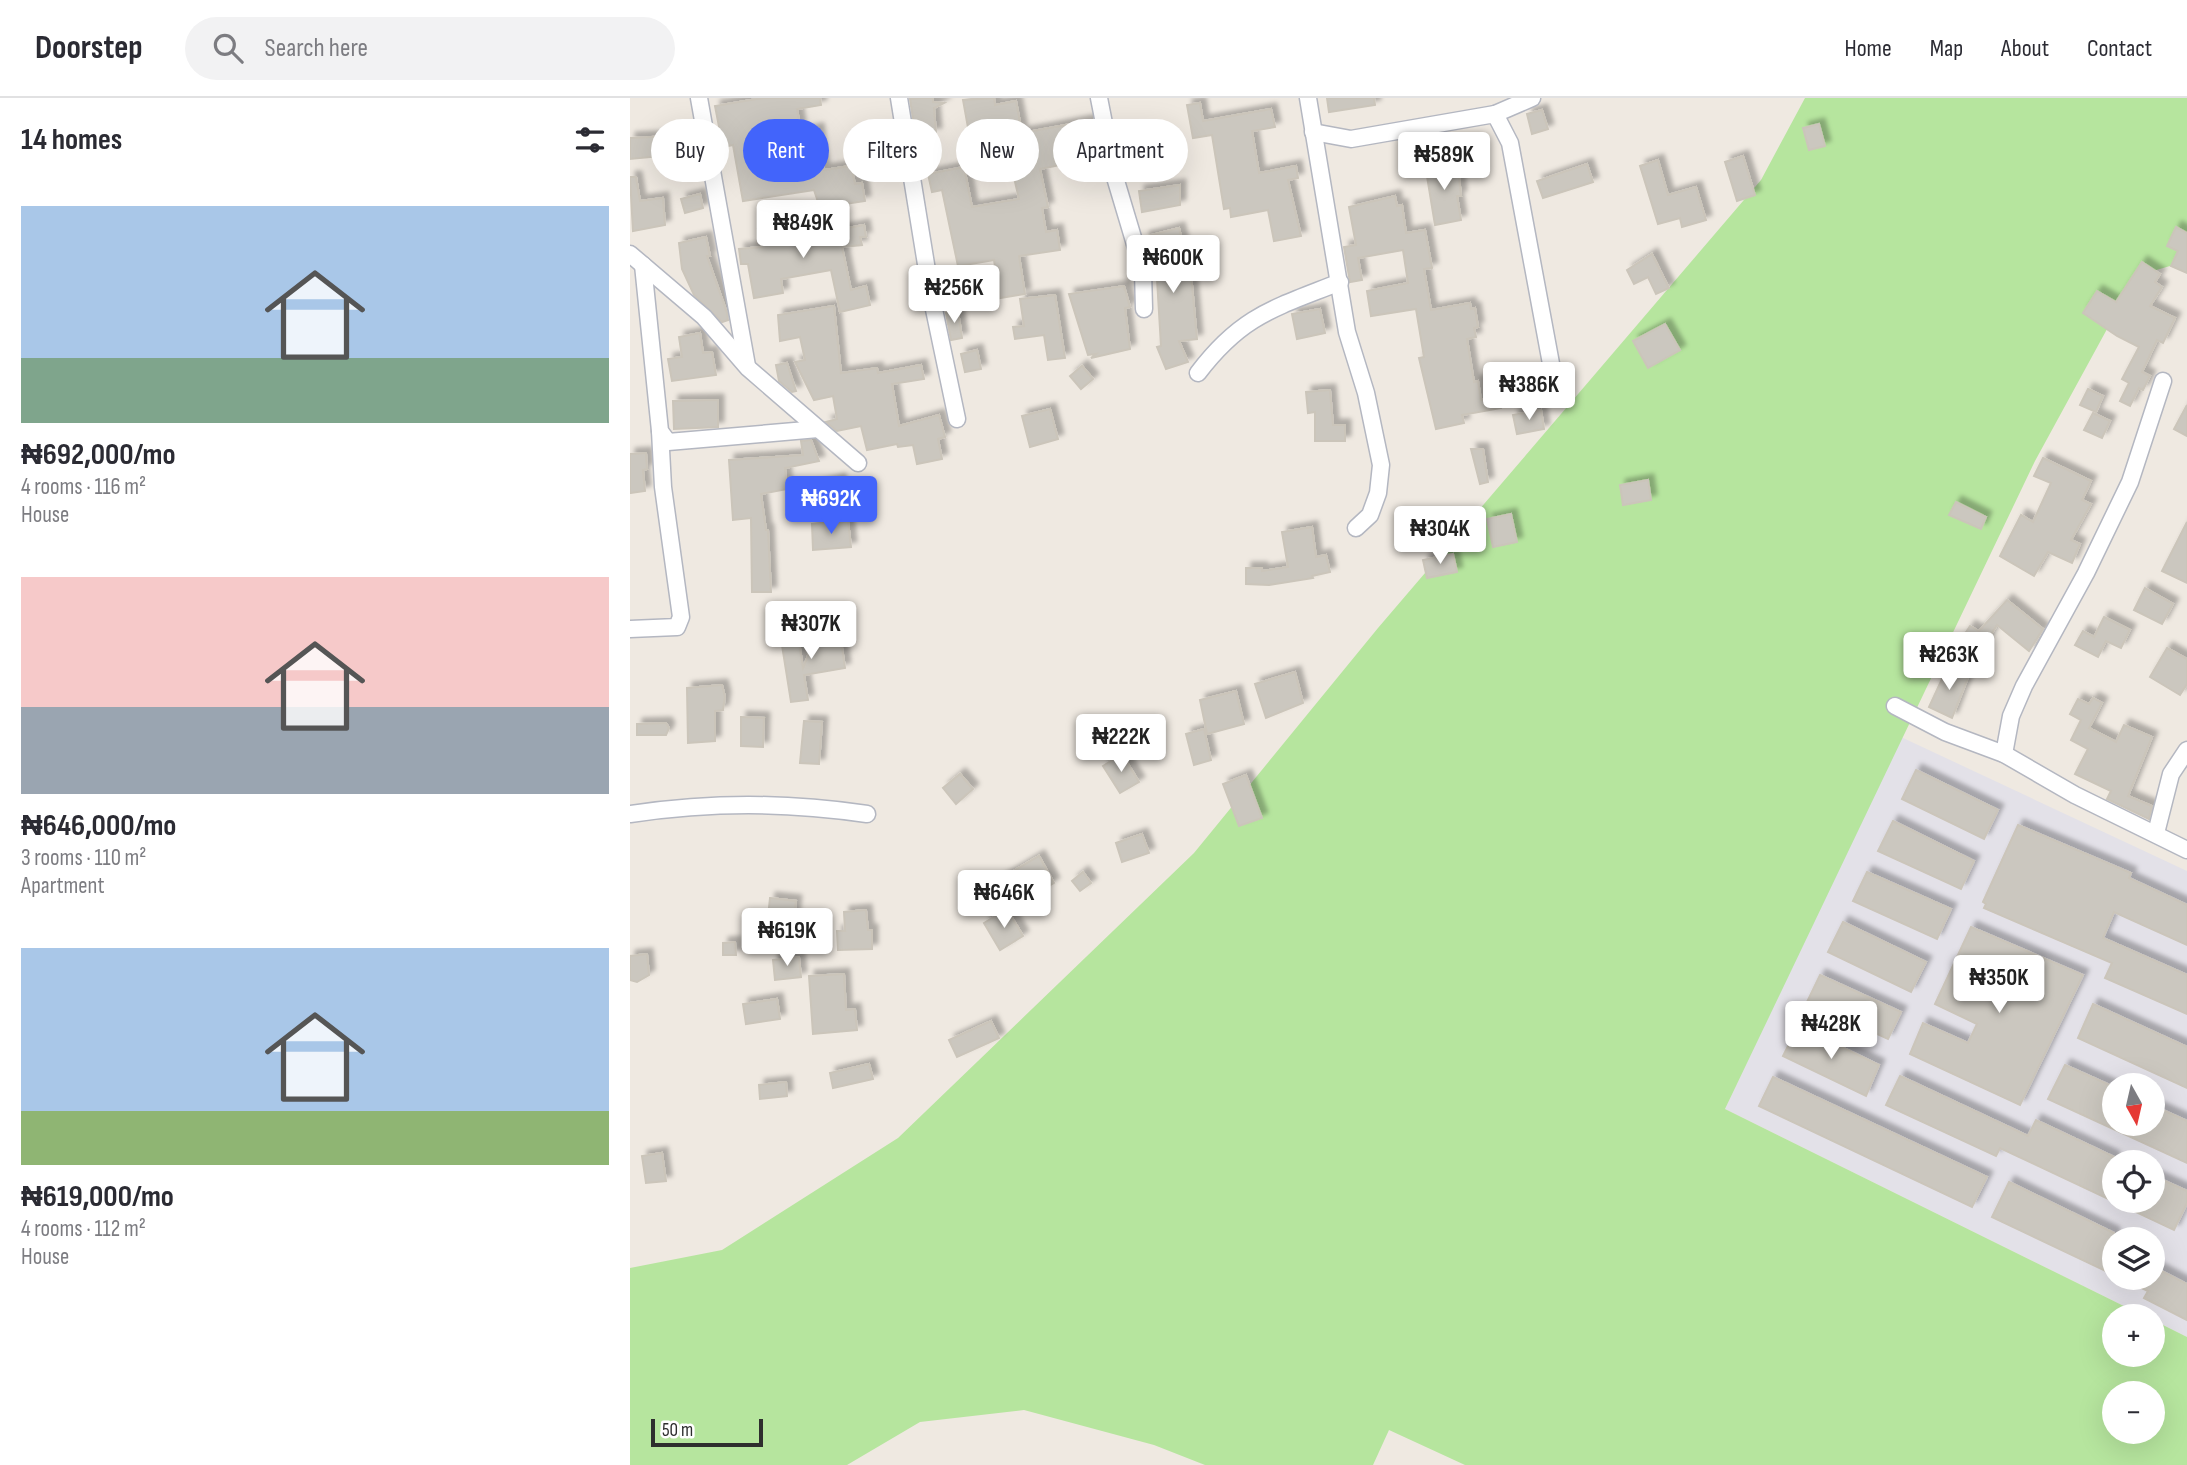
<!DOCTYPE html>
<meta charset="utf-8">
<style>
:root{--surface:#fff;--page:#f2f2f3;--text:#2b2b33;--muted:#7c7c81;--line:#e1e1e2;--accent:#4264fb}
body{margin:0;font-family:"Sofia Sans Condensed",sans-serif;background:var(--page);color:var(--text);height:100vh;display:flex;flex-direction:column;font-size:26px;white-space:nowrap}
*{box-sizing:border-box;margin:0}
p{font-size:23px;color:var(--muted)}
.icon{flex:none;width:38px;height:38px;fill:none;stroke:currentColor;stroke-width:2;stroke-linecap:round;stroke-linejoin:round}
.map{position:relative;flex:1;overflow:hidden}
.panel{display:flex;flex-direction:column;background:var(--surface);width:630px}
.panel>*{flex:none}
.guide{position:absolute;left:21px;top:21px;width:665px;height:63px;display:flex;gap:14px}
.needle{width:46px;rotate:172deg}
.fabs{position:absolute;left:1472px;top:975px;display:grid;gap:14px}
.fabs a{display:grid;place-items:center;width:63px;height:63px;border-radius:50%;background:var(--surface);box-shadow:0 7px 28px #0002;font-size:35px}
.scale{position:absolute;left:21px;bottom:18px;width:112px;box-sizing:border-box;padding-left:7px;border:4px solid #2e2e2e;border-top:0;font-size:19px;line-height:24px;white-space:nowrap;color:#2e2e2e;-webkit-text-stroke:5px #fff;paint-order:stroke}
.price{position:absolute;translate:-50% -60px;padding:0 16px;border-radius:7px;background:#fff;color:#222;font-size:23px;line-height:46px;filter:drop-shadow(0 2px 4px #0008)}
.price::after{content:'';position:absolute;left:50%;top:42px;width:21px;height:16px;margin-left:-10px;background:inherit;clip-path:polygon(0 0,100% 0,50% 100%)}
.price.on{background:var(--accent);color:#fff}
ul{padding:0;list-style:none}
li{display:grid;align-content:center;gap:14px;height:371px;padding:0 21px}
li span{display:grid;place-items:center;height:217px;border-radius:0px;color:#555}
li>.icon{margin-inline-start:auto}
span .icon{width:126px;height:126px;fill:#fffc;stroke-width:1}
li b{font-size:30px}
h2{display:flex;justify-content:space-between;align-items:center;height:84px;padding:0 21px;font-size:30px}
.pill{padding:0 24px;border-radius:32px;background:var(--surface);box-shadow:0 7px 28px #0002;font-size:24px;line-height:63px}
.pill.on{background:var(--accent);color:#fff}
header{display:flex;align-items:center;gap:42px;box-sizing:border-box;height:98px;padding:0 35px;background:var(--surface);border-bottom:2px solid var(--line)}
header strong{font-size:33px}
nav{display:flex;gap:38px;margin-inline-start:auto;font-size:24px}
.search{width:490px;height:63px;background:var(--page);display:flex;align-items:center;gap:18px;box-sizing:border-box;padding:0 24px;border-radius:38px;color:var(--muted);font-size:26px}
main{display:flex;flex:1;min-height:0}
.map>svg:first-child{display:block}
.industrial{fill:#e3e1e8;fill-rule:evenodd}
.green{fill:#b6e59e;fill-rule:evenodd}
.building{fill:#cbc7bf;stroke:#cbc5ba;stroke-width:2;filter:url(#shadow)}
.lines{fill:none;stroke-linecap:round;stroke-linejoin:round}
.minor-casing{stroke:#b4b7c1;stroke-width:19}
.minor{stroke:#fff;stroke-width:16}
</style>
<header>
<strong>Doorstep</strong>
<div class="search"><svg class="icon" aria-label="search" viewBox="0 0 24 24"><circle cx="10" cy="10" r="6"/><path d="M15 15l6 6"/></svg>Search here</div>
<nav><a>Home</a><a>Map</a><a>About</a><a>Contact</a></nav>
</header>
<main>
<section class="panel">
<h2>14 homes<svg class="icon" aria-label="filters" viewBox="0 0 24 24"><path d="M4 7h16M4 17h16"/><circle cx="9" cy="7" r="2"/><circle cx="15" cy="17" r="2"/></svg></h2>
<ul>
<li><span style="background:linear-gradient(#a9c7e8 70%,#7fa58c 0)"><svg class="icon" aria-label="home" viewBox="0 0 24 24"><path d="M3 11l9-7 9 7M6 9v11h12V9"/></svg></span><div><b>₦692,000/mo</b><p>4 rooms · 116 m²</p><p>House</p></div></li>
<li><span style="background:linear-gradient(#f6c9c9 60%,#9aa5b1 0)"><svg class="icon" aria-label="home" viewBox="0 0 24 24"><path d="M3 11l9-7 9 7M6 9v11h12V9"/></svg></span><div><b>₦646,000/mo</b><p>3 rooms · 110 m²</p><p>Apartment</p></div></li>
<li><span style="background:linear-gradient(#a9c7e8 75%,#8fb573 0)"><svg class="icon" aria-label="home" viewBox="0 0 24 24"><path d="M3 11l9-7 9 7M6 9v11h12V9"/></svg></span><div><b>₦619,000/mo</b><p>4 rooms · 112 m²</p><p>House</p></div></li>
</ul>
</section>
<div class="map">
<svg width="1557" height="1367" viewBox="0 0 1557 1367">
<defs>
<filter id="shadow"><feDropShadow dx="5.5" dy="-5.5" stdDeviation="2" flood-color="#0004"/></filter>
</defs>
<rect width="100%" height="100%" fill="#efe9e1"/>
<path class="industrial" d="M1271,639l286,134v466l-34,-17 -1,-4h-8l-419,-207zM1484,987h38v39h-38zM1484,1064h38v38h-38zM1484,1141h38v39h-38z"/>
<path class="green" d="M1175,0h382v163l-51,15 -101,185 -310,648 419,207h-30v38h38l1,-34 34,17v128h-722l-76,-35 -16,35h-168l-51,-20 -130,-35 -104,12 -73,43h-217v-197l92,-18 176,-112 296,-285 184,-225 383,-448zM1484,1295h38v39h-38z"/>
<g class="building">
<path d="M133,0h57l1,7 -24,4 4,23 17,-3 6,41 27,-4 4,18 7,-1 3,18 -45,7 -6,-18 -71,11 -10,-56 -10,2 -8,-41z"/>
<path d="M291,0h12v4l11,1 -10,5 2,25h-21l-5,-34z"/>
<path d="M364,0l1,7 21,-4 6,32 71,-13 7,37 -60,12 8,38 -6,1 4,24 11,-2 3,20 -41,6 6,38 -25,4 -6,-38 -36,6 -16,-76 -10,2 -4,-18 36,-7 8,40 47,-8 -10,-43 -41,6 -3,-18h6l-8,-44z"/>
<path d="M697,0h47l1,7 -46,7z"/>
<path d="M570,5l3,18 68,-12 4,18 -23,4 7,42 37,-7 2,12 -10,2 13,56 -27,5 -6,-31 -37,7 -1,-9 -6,1 -12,-74 -19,3 -6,-33z"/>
<path d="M912,12l6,19 -16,5 -5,-20z"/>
<path d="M1189,26l6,22 -16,4 -6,-22z"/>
<path d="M65,37l1,8 -15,2 1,9 -13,1 -2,-7 -8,1 1,7 -30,3v-21z"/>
<path d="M1113,58l12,39 -18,6 -12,-39z"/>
<path d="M1028,62l10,35 28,-8 10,33 -24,7 -2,-9 -22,6 -18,-58z"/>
<path d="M814,63l1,6 13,-1 3,30h-4l4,24 -26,5 -10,-61z"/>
<path d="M957,66l6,18 -50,16 -6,-17z"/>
<path d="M0,79h6l4,24 23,-3 2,27 -32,6z"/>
<path d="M550,87v20l-38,7 -3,-21z"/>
<path d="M70,96l3,14 -18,5 -4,-14z"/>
<path d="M765,98l2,10 5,-1 4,28 19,-3 7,38 -8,1 7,41 39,-7 1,6 4,-1 3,19 -4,1 2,9 -9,2 7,43 4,-1 3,19 18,-4 2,12 -39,7 2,8 -28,6 -17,-71 5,-1 -8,-48 -45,7 -4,-25 41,-8 -5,-33 -45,8 4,22 -12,2 -6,-35 12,-2 -7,-38z"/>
<path d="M160,119v22l74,-14 2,12h-6l2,8 -20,2 9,43 15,-4 4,19 -30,7 -9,-42 -50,9 2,14 -29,5 -6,-34h-7l-2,-15 23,-2 -4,-18h6v-9z"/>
<path d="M1546,129l11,6v40l-16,-7 7,-15 -11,-5z"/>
<path d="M549,130l12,46 6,65 -18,2 9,21 -22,7 -9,-22 4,-1 -4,-67h-3l-10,-42z"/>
<path d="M76,139l4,19h-3l20,57 1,7 -6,2 -28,-27 -12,-26 -3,-26z"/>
<path d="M1022,156l17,34 -13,6 -8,-17 -14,7 -7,-14z"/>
<path d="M1512,164l18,12 -5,8 7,5 -12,19 25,12 -12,25 -6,-3 -15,32 8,4 -7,14 -4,-2 -9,18 -10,-5 9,-18 -7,-4 17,-32 -22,-11 -34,-23 14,-22 19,11z"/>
<path d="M494,188l6,21 -5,1 5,41 -39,9 5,-4 -8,1 -19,-61z"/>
<path d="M425,197l10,63 -17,2 -4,-25 -29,4 -2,-12 11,-1 -4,-27z"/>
<path d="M204,208l7,67 36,-5 1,5 43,-8 3,14 -32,5 7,42 40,-11 6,22 -7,2 4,20 -25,5 -4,-19 -15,2 -1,-3 -30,6 -6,-24 -24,5 -11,-9 11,-3 -4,-23 -19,4 -19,-38 10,-2 -5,-23 -20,4 -2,-26z"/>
<path d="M690,211l5,24 -28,6 -5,-25z"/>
<path d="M328,213l4,27 -11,2 -5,-27z"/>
<path d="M1035,226l15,26 -32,18 -15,-27z"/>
<path d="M70,235l3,20 9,-1 4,23 -44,6 -4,-22 14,-2 -3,-20z"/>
<path d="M347,252l4,19 -16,3 -4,-18z"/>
<path d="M157,265l9,28 -4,1 -13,-11 -3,-16z"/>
<path d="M452,268l11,13 -12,10 -11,-13z"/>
<path d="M1458,291l15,7 -7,16 -16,-7z"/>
<path d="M700,292l3,35h12v16h-30v-29l-7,1 -2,-21z"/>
<path d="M88,302v27l-44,2 -1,-28z"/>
<path d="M1557,307v31l-13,-7z"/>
<path d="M420,311l8,30 -28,8 -8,-31z"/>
<path d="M911,312l3,19 -27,5 -4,-19z"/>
<path d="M1463,315l17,8 -8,17 -18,-8z"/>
<path d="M181,342l8,21 -34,7 2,21 -26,5 5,36h2l3,62h-19l-1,-74 -18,2 -4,-60 74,-5 -2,-14z"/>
<path d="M841,351h12l5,33 -8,2z"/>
<path d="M16,355l1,16 -4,1 2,21 -15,2v-39z"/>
<path d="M1413,360l48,23 -9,19 9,4 -20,36 9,4 -8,19 -24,-11 -14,24 -34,-20 21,-41 12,7 18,-39 -17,-7z"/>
<path d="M210,381l5,20 -35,9 -5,-20z"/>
<path d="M1018,382l3,20 -28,5 -3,-20z"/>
<path d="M1326,404l30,15 -5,12 -32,-14z"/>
<path d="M881,416l6,28 -24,5 -6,-28z"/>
<path d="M218,423l3,26 -38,3 -1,-26z"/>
<path d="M1557,424v61l-25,-12z"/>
<path d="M682,429l4,30 10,-2 4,17 -18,4 1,2 -44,7 -23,-1v-16h16v3l26,-4 -6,-35z"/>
<path d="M823,456l4,18 -30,6 -4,-18z"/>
<path d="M1515,490l28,16 -11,20 -28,-14z"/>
<path d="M1377,502l36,29 -14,22 -32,-26 -21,33 -19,-12 13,-20 9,5z"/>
<path d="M1474,519l26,13 -9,18 -15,-7 -8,16 -23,-12 8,-14 11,6z"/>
<path d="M202,533l3,4 5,-1 5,34 -41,7 4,25 -17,2 -10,-63 17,-4 5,33 14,-35z"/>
<path d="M1537,550l20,11v25l-7,11 -30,-18z"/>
<path d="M1318,568l21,9 -17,43 -23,-11z"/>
<path d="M665,574l8,31 -37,15 -11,-34z"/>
<path d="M92,587l3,12 -2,13 -8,1v30l-27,2 -1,-55z"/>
<path d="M606,593l8,33 -37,10 -7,-34z"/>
<path d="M1463,600l9,5 -13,25 27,14 8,-17 28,12 -24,59 24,10 -3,13 -42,-20 4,-8 -36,-17 13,-25 -17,-9 10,-20 -11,-6 8,-15 11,5z"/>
<path d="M111,619l23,1 -1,29 -22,-1z"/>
<path d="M174,623l18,1 -3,42 -19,-1z"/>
<path d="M36,625l3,5 -3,7h-29v-11z"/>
<path d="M574,631l7,31 -17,5 -8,-31z"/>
<path d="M492,656l17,28 -19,11 -17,-27z"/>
<path d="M1286,672l82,40 -14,29 -82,-40z"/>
<path d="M330,676l13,15 -17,15 -13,-16z"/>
<path d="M616,677l16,43 -23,8 -16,-42z"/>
<path d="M1263,723l81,40 -13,28 -83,-38z"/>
<path d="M1388,727l113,48 -2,5 58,27v40l-73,-33 -11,26 84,37v39l-82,-36 7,-15 -128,-55 2,-4 -3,-2z"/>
<path d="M512,736l7,19 -27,9 -6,-19z"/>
<path d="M409,758l15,27 -41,24 -15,-27z"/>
<path d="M453,774l8,11 -11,8 -8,-10z"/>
<path d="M1237,774l84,37 -14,30 -84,-38z"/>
<path d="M140,800l26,3 -3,27 -26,-2z"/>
<path d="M377,811l16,27 -23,14 -16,-27z"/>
<path d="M236,812l2,20h4v19l-34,1 -1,-19h8l-1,-19z"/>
<path d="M1213,824l83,40 -15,30 -83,-40z"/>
<path d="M1341,829l112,48 -63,130 -110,-51 13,-31 45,20 9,-19 -42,-20z"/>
<path d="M105,844l1,13h-13v-12z"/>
<path d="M17,856l2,21 -12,7 -7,-2v-24z"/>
<path d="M169,859l2,20 -26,3 -2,-20z"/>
<path d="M214,876l2,36 9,-1 2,21 -44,4 -4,-58z"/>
<path d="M1190,877l81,37 -13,27 -81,-37z"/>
<path d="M147,901l3,20 -34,5 -3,-20z"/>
<path d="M1463,906l94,43v41l-109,-50z"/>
<path d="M361,923l8,17 -42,19 -8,-17z"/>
<path d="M1168,928l81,39 -13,31 -83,-40z"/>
<path d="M239,966l4,15 -40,9 -3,-15z"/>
<path d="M1435,967l49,22v37h38v-19l35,16v42l-139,-64z"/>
<path d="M1270,978l128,60 8,-16 78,37v43h38v-25l35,16v12l-13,27 -174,-82 -4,8 -110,-51z"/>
<path d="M1143,979l214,100 -15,30 -213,-101z"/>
<path d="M156,984l1,14 -27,3 -1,-14z"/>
<path d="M32,1055l4,28 -20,2 -4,-27z"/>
<path d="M1379,1084l105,51v42l-122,-58z"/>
<path d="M1522,1168l35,18v36l-43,-22 4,-7 -28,-13h32z"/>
</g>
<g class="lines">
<defs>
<g id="minor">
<path d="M69,0l48,268"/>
<path d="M269,0l32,197 26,124"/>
<path d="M469,0l15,76 29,97 1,38"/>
<path d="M678,0l39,234 19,61 15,72 -3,28 -8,22 -14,13"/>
<path d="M865,16l37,-16"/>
<path d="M683,34l38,7 144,-25 15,29 42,226"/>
<path d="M0,156l74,63 44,51 110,95"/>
<path d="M13,167l17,166 8,11 150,-13"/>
<path d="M568,275c44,-58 77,-65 142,-91"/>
<path d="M0,531l47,-2 4,-10 -18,-130 -3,-56"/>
<path d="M1265,608l50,26 59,22 71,41 112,55"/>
<path d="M1374,656l7,-38 13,-30 62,-113 44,-91 33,-101"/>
<path d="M0,716c82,-12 155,-12 237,0"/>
<path d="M1526,735l15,-59 16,-24"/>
</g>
</defs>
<use href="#minor" class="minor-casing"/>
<use href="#minor" class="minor"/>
</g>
</svg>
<div class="fabs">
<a><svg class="needle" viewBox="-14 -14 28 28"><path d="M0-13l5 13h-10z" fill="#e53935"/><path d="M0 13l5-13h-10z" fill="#7c7c81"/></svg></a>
<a><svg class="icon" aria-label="locate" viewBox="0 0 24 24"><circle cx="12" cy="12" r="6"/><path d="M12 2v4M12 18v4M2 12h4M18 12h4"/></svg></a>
<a><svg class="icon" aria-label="layers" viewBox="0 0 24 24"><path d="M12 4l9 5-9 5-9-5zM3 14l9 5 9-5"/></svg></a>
<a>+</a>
<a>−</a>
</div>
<div class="scale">50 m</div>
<b class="price" style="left:814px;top:94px">₦589K</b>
<b class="price" style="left:173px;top:162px">₦849K</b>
<b class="price" style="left:543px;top:197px">₦600K</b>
<b class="price" style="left:324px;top:227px">₦256K</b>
<b class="price" style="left:899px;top:324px">₦386K</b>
<b class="price on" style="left:201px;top:438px">₦692K</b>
<b class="price" style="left:810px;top:468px">₦304K</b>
<b class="price" style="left:181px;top:563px">₦307K</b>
<b class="price" style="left:1319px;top:594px">₦263K</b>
<b class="price" style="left:491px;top:676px">₦222K</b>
<b class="price" style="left:374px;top:832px">₦646K</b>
<b class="price" style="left:157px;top:870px">₦619K</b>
<b class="price" style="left:1369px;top:917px">₦350K</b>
<b class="price" style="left:1201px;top:963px">₦428K</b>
<div class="guide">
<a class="pill">Buy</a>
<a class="pill on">Rent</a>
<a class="pill">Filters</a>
<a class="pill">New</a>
<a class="pill">Apartment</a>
</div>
</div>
</main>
